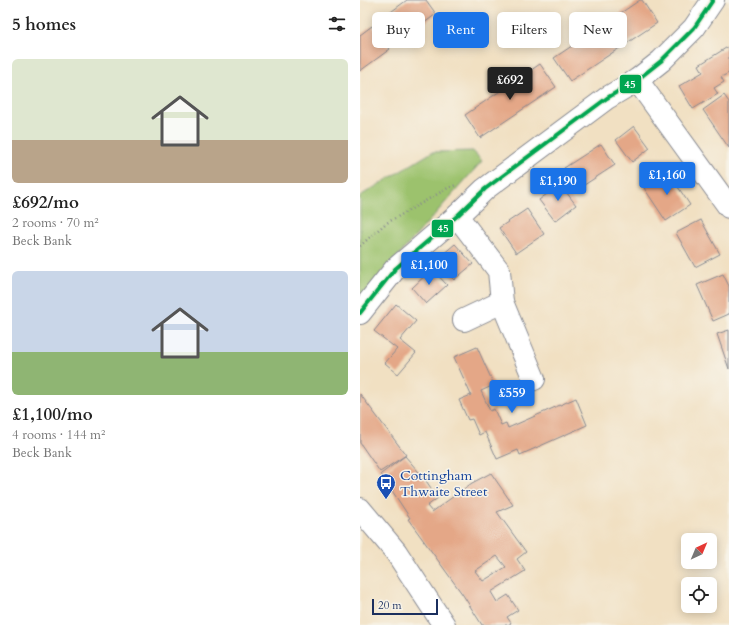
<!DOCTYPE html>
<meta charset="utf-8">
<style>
:root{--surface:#fff;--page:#f2f2f2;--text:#222;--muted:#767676;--accent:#1a73e8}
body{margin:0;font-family:Cardo,serif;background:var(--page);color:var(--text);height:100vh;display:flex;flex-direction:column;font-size:15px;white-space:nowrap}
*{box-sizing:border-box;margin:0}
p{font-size:13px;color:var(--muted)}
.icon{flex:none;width:22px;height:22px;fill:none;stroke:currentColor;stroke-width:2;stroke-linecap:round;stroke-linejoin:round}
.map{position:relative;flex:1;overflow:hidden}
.sheet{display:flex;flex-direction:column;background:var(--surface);width:360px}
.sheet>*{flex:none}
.guide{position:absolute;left:12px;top:12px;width:297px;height:36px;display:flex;gap:8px}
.needle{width:26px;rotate:44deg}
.tools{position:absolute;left:321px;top:533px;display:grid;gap:8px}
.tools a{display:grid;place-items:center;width:36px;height:36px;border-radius:6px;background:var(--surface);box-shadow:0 2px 10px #0003;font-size:20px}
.scale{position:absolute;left:12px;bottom:10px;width:66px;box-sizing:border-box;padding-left:4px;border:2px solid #1b2f5e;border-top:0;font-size:11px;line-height:14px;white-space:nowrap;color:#1b2f5e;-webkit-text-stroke:3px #f7f3e8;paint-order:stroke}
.price{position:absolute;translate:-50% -34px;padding:0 9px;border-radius:4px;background:var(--accent);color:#fff;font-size:13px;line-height:26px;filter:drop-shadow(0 1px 2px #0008)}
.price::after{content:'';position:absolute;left:50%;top:24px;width:12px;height:9px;margin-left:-6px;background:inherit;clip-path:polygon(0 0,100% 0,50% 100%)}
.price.selected{background:#222;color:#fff}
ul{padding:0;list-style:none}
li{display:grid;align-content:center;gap:8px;height:212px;padding:0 12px}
li span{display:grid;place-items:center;height:124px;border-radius:6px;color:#555}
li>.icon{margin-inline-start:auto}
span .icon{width:72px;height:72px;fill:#fffc;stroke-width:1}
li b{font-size:17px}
h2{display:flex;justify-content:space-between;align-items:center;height:48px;padding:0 12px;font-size:17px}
.chip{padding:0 14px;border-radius:6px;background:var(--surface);box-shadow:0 2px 10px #0003;font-size:14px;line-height:36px}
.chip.selected{background:var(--accent);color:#fff}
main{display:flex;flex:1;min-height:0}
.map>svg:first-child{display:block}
.green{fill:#9cc26d;stroke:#5c7866}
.building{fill:#e4a787;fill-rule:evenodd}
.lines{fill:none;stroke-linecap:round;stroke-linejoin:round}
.minor-casing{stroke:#868890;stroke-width:24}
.secondary-casing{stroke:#868890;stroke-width:24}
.path{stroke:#868890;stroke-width:2.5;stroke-dasharray:1 3;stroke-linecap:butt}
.minor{stroke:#fff;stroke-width:22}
.secondary{stroke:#fff;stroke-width:22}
.bus-1-casing{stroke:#f7f3e8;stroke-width:7}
.bus-1{stroke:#00a651;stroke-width:4}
.labels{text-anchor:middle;stroke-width:3;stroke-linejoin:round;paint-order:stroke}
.transit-label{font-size:14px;fill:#164399;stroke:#f7f3e8;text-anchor:start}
.line-badge{stroke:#f7f3e8;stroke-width:1.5}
.badge-label{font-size:11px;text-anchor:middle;font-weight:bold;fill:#fff}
</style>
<main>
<section class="sheet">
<h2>5 homes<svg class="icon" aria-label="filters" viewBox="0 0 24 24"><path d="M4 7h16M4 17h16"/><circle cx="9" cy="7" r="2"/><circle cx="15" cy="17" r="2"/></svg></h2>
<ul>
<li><span style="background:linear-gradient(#dfe7d0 65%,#b9a48a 0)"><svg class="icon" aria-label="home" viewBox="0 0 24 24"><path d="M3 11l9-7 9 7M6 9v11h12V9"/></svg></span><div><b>£692/mo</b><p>2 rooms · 70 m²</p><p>Beck Bank</p></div></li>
<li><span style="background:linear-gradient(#c9d6e8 65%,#8fb573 0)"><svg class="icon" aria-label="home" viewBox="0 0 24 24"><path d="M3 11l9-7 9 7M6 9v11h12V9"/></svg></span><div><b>£1,100/mo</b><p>4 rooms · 144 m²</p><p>Beck Bank</p></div></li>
</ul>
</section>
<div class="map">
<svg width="369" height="625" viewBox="0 0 369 625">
<rect width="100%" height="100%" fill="#f7f3e8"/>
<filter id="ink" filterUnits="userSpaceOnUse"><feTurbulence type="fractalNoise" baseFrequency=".025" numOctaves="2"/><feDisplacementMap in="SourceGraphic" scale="8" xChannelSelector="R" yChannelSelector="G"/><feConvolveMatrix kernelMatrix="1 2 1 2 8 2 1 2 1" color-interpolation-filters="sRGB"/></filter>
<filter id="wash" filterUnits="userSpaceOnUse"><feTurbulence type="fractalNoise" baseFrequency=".012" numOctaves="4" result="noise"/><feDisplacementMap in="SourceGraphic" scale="16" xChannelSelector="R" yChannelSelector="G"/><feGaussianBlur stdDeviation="0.9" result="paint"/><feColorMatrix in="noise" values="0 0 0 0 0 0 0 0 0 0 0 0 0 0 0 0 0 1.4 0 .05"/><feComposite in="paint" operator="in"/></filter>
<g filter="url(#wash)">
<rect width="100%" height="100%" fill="#f1e0c2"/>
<path class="green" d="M113,151l9,10 -122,138v-103l72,-44z"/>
<g id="blocks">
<g class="building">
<path d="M47,0h19l10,14 -34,26 -18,-23z"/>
<path d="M280,0h2l15,23 -87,58 -16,-23z"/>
<path d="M12,26l18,23 -30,22v-36z"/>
<path d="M369,46v27l-8,4 3,5 -10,6 4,6 -25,15 -14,-23 24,-14 -4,-7z"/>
<path d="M180,64l16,23 -76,51 -15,-23z"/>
<path d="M364,95l5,7v46l-26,-38z"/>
<path d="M274,126l16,22 -18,14 -16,-22z"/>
<path d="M241,144l14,21 -37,24 -14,-21z"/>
<path d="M308,172l22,33 -24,16 -22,-33z"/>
<path d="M200,184l16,21 -21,16 -16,-21z"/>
<path d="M167,209l17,25 -28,19 -17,-25z"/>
<path d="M341,220l19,34 -25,13 -19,-34z"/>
<path d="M95,244l18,20 -19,16 -18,-20z"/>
<path d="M72,269l15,16 -21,19 -14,-16z"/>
<path d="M363,274l6,12v28l-16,7 -16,-36z"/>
<path d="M36,304l20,17 -16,19 16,13 -18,21 -13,-11 12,-14 -23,-18z"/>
<path d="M369,330v39l-12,-35z"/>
<path d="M117,347l17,38 -13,6 9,20 4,-2 7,16 5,-2 2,5 68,-30 11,27 -67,30 -2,-5 -21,9 -12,-27 -6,3 -7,-16 -4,1 -9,-20 12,-5 -17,-38z"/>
<path d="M0,394l46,61 -26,17 -20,-29z"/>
<path d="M45,456l19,22 14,20 -11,8 5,6 40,-29 19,-10 22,32 -16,7 29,40 -9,7 8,12 -34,21 6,10 11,-7 10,15 -11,7 4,6 -3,2h-26l-19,-30 -55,-76 2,-1 -29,-44zM137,556l9,11 -23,14 -8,-10z"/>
</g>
</g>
</g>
<g filter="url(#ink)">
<use href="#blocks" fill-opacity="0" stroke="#868890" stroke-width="1"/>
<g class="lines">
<defs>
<g id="minor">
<path d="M277,80l92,127"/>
<path d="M97,216l42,55 3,31 32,77"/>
<path d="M0,313l35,-44 62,-53 28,-27 122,-91 30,-18 24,-19 33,-33 19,-28"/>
<path d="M104,320l38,-18"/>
</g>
<path id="secondary" d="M0,509l36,43 48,73"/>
</defs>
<use href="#minor" class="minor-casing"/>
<use href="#secondary" class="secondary-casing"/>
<path class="path" d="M0,246l25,-22 63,-36 8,-3"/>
<use href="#minor" class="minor"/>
<use href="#secondary" class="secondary"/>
<defs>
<path id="bus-1" d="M0,313l35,-44 62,-53 28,-27 122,-91 30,-18 24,-19 33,-33 19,-28"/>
</defs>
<use href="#bus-1" class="bus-1-casing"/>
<use href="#bus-1" class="bus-1"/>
</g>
</g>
<defs>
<symbol id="bus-pin" viewBox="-11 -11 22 30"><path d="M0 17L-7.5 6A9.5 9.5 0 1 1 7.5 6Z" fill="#1a4fb4" stroke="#f7f3e8"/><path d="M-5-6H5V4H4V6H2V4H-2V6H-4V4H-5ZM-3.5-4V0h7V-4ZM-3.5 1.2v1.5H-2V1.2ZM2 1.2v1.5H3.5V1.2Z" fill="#fff"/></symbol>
</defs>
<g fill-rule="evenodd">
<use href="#bus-pin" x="15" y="472" width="22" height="30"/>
</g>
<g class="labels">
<g class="transit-label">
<text x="40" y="480">Cottingham<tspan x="40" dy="16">Thwaite Street</tspan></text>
</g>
</g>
<g class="line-badge">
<rect x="259" y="74" width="23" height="20" rx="4" fill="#00a651"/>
<rect x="71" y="219" width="23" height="19" rx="4" fill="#00a651"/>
</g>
<g class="badge-label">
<text x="270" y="88">45</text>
<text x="83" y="232">45</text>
</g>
</svg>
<div class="tools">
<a><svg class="needle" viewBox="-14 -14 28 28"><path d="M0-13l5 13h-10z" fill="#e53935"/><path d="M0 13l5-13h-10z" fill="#767676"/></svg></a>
<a><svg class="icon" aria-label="locate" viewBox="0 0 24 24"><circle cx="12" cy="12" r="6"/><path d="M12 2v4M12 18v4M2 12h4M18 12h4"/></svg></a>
</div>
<div class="scale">20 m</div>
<b class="price selected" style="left:150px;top:101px">£692</b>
<b class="price" style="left:307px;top:196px">£1,160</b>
<b class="price" style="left:198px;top:202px">£1,190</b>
<b class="price" style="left:69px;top:286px">£1,100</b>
<b class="price" style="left:152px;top:414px">£559</b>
<div class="guide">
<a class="chip">Buy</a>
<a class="chip selected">Rent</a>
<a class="chip">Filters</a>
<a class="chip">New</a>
</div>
</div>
</main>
